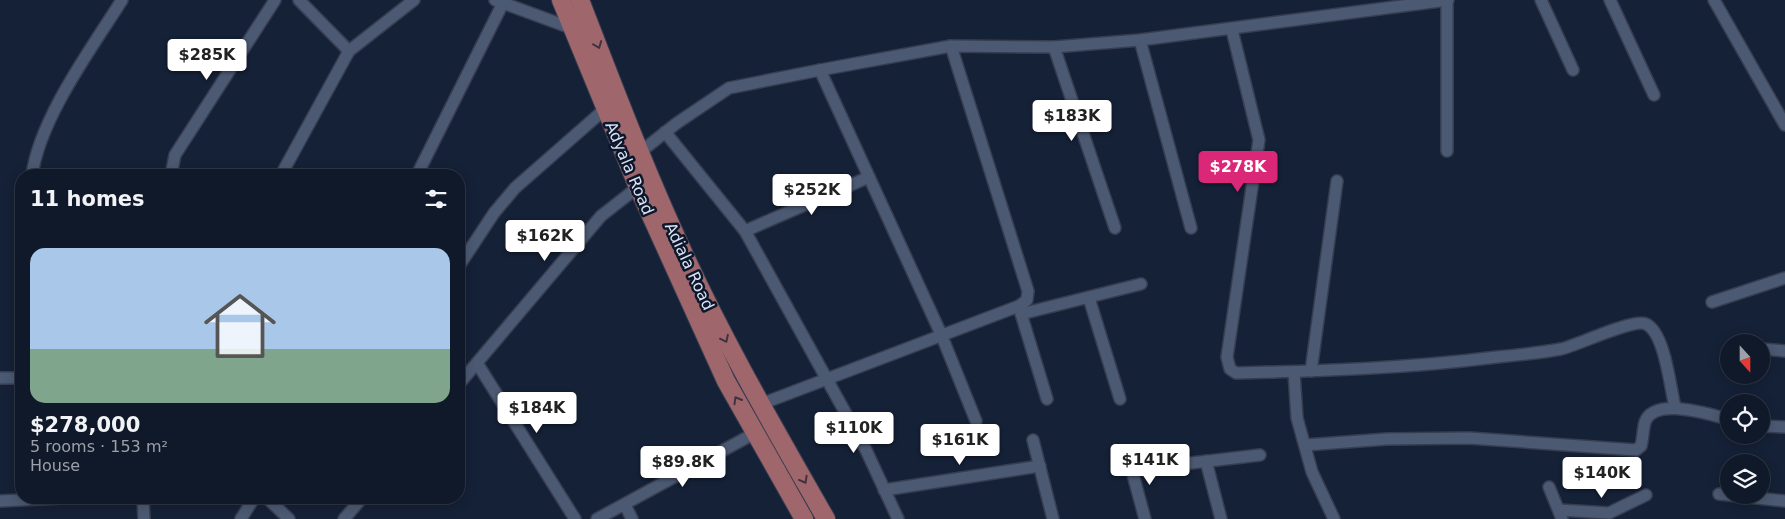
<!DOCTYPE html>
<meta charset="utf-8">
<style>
:root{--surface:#101929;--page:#1e2635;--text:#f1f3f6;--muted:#9ca0a8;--line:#303846;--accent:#db2777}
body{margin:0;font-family:"DejaVu Sans",sans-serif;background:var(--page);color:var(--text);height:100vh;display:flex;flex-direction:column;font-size:19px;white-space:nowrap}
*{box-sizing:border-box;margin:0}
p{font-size:16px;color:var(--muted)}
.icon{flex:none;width:28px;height:28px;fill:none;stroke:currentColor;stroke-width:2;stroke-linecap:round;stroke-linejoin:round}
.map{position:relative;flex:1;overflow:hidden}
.sheet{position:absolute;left:15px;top:169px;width:450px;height:335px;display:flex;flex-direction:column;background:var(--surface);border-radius:20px;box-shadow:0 2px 12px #0003,0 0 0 1px var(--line)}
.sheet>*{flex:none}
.needle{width:32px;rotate:159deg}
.buttons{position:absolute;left:1720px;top:334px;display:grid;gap:10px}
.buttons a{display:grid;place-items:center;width:50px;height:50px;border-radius:50%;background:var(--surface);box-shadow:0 2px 12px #0003,0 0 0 1px var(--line);font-size:25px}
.price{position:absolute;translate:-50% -42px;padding:0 11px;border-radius:5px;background:#fff;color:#222;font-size:16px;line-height:32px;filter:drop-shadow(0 1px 2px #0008)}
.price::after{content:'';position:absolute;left:50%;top:30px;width:15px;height:11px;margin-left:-8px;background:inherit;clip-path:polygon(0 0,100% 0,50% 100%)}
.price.active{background:var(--accent);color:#fff}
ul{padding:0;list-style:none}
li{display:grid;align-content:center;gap:10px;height:265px;padding:0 15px}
li span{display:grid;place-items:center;height:155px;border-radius:15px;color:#555}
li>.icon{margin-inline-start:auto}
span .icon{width:90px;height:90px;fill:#fffc;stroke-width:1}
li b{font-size:21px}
h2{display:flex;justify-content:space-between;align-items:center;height:60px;padding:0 15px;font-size:21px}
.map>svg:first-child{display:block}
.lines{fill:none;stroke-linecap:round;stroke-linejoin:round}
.minor-casing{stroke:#373d50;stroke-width:14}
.primary-casing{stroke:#373d50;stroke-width:20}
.minor{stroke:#4b5972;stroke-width:11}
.primary{stroke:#9f666b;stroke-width:18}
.oneway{stroke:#3f3342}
.labels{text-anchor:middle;stroke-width:5;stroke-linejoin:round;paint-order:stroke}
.street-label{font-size:16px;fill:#dbe3f2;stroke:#0c172c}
</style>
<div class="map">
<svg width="1785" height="519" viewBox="0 0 1785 519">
<rect width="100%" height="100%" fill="#152137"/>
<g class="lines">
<defs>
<g id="minor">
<path d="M299,0l50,51 65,-51"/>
<path d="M495,0l76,28"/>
<path d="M1541,0l32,70"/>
<path d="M1610,0l44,95"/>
<path d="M1714,0l71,125"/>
<path d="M1447,1v150"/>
<path d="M1232,30l27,110 -32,217 3,12 6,4c87,-2 174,-5 261,-16 21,-2 43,-4 64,-8 17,-4 73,-31 85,-25 19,9 24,63 29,83"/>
<path d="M1140,40l51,188"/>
<path d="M1054,47l61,181"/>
<path d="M820,70l121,264 35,87"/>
<path d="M665,132l80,99 121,219 32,69"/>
<path d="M639,153l38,-30 52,-35 91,-18 131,-24 103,1 86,-7 308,-40"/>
<path d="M32,175c8,-57 59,-126 90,-175"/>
<path d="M171,175l4,-20 100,-155"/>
<path d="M281,175l68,-124"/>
<path d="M417,175l86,-172"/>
<path d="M745,231l124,-54"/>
<path d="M459,266l35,-53 21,-25 90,-79"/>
<path d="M1089,298l31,101"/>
<path d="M1712,302l73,-24"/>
<path d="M1019,307l28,92"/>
<path d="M1021,314l120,-30"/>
<path d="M1762,349l23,2"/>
<path d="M477,363l98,156"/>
<path d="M1311,371l26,-190"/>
<path d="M1294,372l3,46 15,54 22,47"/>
<path d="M0,378h21"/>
<path d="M459,384l142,-168 37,-29"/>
<path d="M761,404l258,-98 8,-6 1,-9 -77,-245"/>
<path d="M1761,426l24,1"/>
<path d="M1033,440l20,79"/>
<path d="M1305,445l82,-6 82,-1 167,12 5,-4c2,-8 2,-17 4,-24 10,-26 64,-7 84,-3"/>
<path d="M1129,460l16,59"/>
<path d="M1206,461l15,58"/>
<path d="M1131,470l129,-15"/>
<path d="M1549,487l13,32"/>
<path d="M884,490l156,-24"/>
<path d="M1719,494l66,7"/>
<path d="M143,498l1,21"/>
<path d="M267,498l22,21"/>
<path d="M0,501l61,-3"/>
<path d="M625,505l7,14"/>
<path d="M1559,510l50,3 37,-18"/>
<path d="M241,519l13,-21"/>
<path d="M344,519l18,-21"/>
<path d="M597,519l158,-86"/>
</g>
<g id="primary">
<path d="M561,0l77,187 88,194 78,138"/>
<path d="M580,0c33,85 65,170 103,252 42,92 93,179 143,267"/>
</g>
</defs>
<use href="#minor" class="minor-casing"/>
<use href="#primary" class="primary-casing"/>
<use href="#minor" class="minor"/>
<use href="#primary" class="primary"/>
</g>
<defs><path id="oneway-chevron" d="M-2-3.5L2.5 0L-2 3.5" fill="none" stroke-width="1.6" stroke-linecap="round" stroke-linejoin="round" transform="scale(1.25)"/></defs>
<g class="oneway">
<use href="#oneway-chevron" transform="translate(598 45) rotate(69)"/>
<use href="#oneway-chevron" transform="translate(725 339) rotate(64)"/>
<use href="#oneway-chevron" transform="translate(737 400) rotate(-120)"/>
<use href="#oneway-chevron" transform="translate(804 480) rotate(61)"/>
</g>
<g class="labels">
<g class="street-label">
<text transform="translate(630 168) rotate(67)" y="6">Adyala Road</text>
<text transform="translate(690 266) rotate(65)" y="6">Adiala Road</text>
</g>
</g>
</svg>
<div class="buttons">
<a><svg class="needle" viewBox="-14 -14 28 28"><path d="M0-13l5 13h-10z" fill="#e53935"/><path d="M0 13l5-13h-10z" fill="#9ca0a8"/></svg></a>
<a><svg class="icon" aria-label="locate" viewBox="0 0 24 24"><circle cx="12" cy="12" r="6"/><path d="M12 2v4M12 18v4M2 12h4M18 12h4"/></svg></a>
<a><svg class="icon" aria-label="layers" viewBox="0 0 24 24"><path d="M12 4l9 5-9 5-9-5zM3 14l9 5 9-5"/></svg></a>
</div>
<b class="price" style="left:207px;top:81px">$285K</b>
<b class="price" style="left:1072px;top:142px">$183K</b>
<b class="price active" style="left:1238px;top:193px">$278K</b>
<b class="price" style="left:812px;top:216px">$252K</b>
<b class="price" style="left:545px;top:262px">$162K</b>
<b class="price" style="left:537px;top:434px">$184K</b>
<b class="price" style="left:854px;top:454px">$110K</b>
<b class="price" style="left:960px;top:466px">$161K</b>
<b class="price" style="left:1150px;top:486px">$141K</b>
<b class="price" style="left:683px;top:488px">$89.8K</b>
<b class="price" style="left:1602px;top:499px">$140K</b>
<section class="sheet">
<h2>11 homes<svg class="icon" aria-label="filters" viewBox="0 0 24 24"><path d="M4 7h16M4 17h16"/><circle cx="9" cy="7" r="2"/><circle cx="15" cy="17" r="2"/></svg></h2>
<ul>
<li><span style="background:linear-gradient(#a9c7e8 65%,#7fa58c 0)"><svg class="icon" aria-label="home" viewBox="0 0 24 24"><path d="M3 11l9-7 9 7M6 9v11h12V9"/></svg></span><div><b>$278,000</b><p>5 rooms · 153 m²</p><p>House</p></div></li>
</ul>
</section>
</div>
